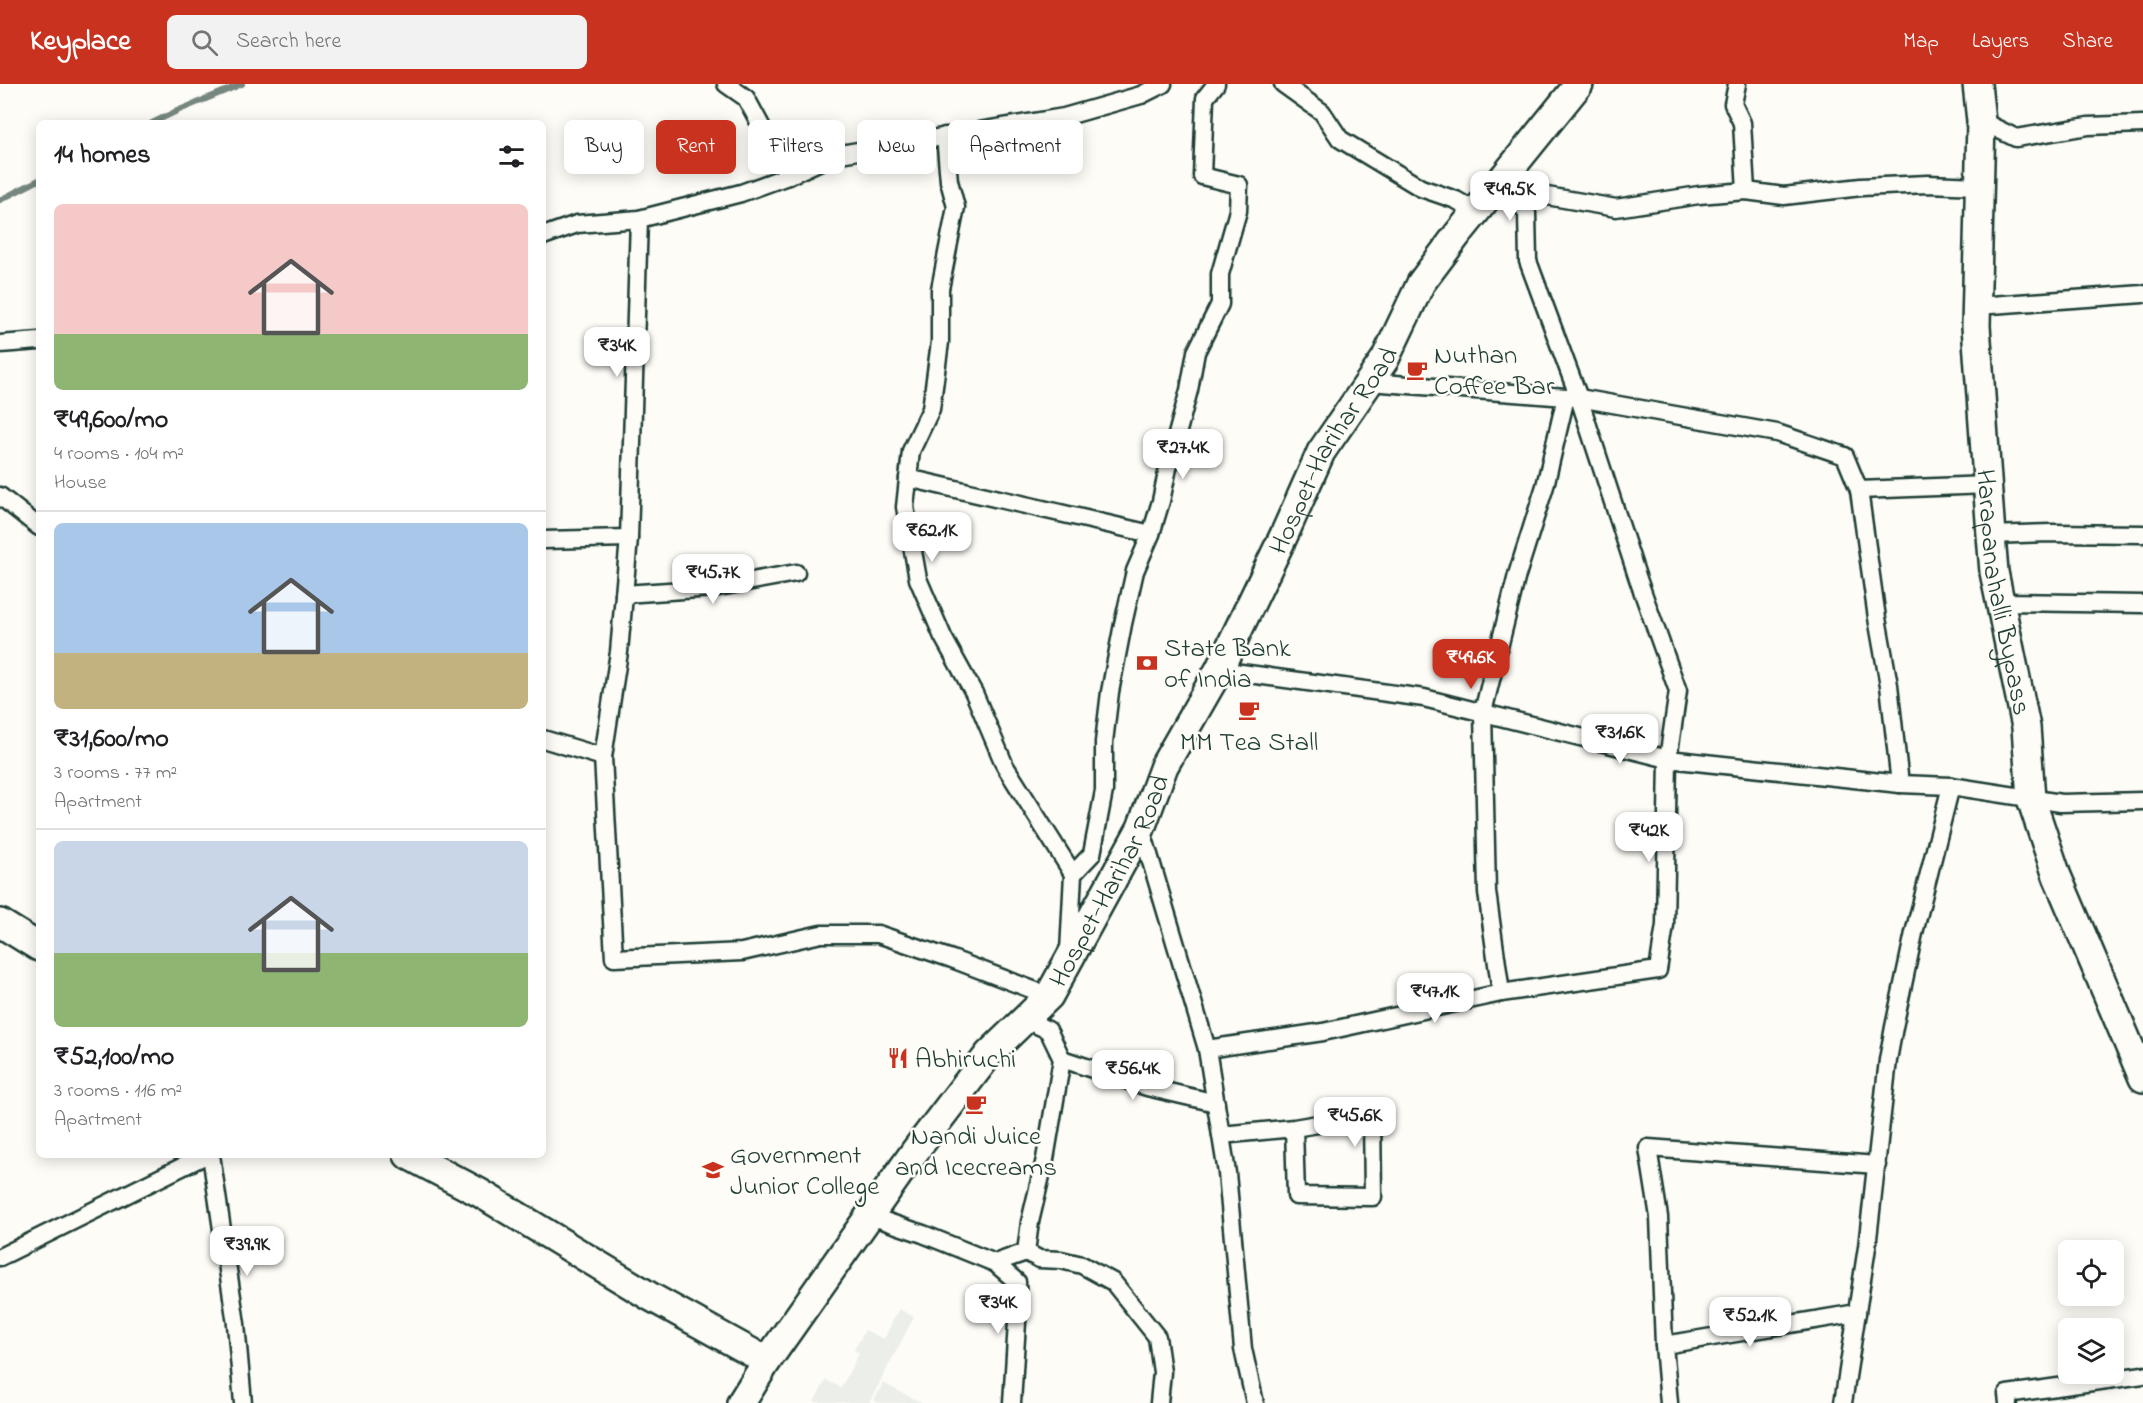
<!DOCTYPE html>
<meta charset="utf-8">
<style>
:root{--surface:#fff;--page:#f2f2f2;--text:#202124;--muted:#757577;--line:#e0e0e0;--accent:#c8321e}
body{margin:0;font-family:"Indie Flower",sans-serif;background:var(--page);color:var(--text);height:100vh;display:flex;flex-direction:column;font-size:22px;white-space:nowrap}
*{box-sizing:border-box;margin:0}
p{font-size:20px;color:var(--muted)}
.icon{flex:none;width:33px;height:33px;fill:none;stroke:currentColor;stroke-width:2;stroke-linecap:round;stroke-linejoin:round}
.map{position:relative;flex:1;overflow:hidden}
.side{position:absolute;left:36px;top:36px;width:510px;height:1038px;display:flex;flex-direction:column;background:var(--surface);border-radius:9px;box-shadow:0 3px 15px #0003}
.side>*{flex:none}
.guide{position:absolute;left:564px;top:36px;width:570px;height:54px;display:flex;gap:12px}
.controls{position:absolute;left:2058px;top:1156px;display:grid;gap:12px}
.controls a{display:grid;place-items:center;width:66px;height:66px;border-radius:9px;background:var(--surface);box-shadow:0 3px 15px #0003;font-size:30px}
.price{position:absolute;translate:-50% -51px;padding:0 14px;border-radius:12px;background:#fff;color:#222;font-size:20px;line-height:39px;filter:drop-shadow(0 2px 3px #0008)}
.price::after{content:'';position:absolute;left:50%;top:36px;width:18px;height:14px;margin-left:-9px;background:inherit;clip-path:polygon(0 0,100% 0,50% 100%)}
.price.selected{background:var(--accent);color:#fff}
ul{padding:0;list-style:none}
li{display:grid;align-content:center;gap:12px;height:318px;padding:0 18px}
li+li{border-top:2px solid var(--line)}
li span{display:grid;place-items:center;height:186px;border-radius:9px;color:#555}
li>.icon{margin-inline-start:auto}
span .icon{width:108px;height:108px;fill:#fffc;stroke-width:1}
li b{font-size:26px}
h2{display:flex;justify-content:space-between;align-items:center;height:72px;padding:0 18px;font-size:26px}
.chip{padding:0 21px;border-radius:9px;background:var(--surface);box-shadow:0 3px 15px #0003;font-size:21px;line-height:54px}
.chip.selected{background:var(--accent);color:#fff}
header{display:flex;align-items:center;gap:36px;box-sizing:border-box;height:84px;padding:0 30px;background:var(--accent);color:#fff}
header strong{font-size:28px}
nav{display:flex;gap:33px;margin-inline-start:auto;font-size:21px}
.search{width:420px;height:54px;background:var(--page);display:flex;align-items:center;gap:15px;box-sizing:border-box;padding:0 21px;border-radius:9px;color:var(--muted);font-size:22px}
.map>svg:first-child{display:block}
.built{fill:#eceee9}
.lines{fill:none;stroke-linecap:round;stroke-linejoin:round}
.stream{stroke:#75877f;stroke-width:6}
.street-casing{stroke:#1f3d34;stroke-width:21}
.primary-casing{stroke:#1f3d34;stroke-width:32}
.street{stroke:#fdfcf7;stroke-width:16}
.primary{stroke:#fdfcf7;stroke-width:27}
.labels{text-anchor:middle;stroke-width:5;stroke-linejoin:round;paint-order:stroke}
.poi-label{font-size:27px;fill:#1f3d34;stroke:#fdfcf7;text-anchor:start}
.street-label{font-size:27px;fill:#1f3d34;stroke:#fdfcf7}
</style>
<header>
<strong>Keyplace</strong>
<div class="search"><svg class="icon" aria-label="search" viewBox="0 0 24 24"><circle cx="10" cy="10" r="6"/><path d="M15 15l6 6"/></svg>Search here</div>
<nav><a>Map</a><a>Layers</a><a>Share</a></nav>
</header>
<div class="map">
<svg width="2143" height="1319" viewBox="0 0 2143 1319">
<rect width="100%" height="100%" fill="#fdfcf7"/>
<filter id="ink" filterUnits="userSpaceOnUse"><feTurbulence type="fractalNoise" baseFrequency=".0167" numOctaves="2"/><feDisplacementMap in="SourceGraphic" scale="12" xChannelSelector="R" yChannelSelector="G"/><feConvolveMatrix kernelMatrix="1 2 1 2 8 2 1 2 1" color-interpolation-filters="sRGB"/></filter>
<g filter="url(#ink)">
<g class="built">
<path d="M899,1225l15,8 -45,86 -55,-1 12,-22 15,8 18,-35 -5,-3 11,-20 19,9z"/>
<path d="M883,1299l39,20h-43l-5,-2z"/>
</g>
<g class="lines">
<g class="stream">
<path d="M152,39l25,-12 65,-27"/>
<path d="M0,116l39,-20"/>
</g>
<defs>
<g id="street">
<path d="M726,0l20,14 42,78"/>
<path d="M1283,0l39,28 18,27 81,49 35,12 21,12"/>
<path d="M1737,0l-4,20 9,19 4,68"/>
<path d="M1981,37l35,17 72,-12 55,-2"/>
<path d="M945,52l4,45 7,26 -16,82v53l-9,67 -20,42 -6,56 13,72 25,58 31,56 31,73 68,108 -4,78"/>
<path d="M543,152l34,-12 62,-5 102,-26 47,-17 46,-21 230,-38 77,-22 22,-11"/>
<path d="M1977,222l166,-12"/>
<path d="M0,260l39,-3"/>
<path d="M1369,298l210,16 198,35 68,23 14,34 129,-5"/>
<path d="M908,394l243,56"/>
<path d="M1859,406l18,128 12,67 11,99"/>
<path d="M0,412l39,31"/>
<path d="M1991,451l60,-2 92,1"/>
<path d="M543,456l86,-2"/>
<path d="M624,510l89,-6 83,-15"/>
<path d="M2000,518l143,2"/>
<path d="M1219,586l205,28 244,61 232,25 51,2 110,17 82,-2"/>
<path d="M543,655l60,18 11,201 128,-6 79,-18h57l74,25 97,37"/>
<path d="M603,673l16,-105 10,-114 10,-319"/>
<path d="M1141,744l66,221 20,124 16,176 12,54"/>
<path d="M1073,790l19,-20 12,-63v-49l6,-50 13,-68 12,-53 16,-37 10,-33 7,-33 21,-78 7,-38 24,-48v-30l18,-63 1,-26 -37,-9 3,-78 11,-14"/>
<path d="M1501,909l-14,-101 -4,-180 34,-137 28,-89 21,-89"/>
<path d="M1207,965l116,-17 178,-39 157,-23 7,-45 3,-166 10,-68 -40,-112 -59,-181 -51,-137 -1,-48 -24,-34 44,17 69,12 83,-13 47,-4 38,5 77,-9 67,-3 51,2"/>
<path d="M1062,975l85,28 69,16"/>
<path d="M1221,1051l73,-7 78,-13 1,82 -77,-1 -2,-68"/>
<path d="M211,1071l25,169 7,79"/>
<path d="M867,1133l9,1 47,16 72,29 31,-11 4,-30 15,-63 17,-100 -14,-29 -25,-11"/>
<path d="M1026,1168l13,7 22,1 21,5 31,17 44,55 5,35 -3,31"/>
<path d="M0,1173l206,-102"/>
<path d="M995,1179l22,19 1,24 -6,97"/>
<path d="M1664,1261l-5,-128 -11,-69 229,17"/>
<path d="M1669,1319l-5,-58 193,-32"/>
<path d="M1843,1319l24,-156 21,-187 6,-33 20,-94 37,-147"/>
<path d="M2008,1319l-1,-9 136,-19"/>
</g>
<g id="primary">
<path id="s1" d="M1977,0l4,37 -5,205 15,209 3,37 32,155 5,72 26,77 86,202"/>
<path d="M0,839l39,24"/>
<path d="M408,1071l72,38 171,104 116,64"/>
<path id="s2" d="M741,1319l26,-42 148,-210 74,-97 60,-58 92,-168 23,-62 55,-96 65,-135 37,-83 64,-93 36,-76 36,-48 122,-151"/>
</g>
</defs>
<use href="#street" class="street-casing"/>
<use href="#primary" class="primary-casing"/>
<use href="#street" class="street"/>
<use href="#primary" class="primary"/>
</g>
</g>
<defs>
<symbol id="cafe-bare" viewBox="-9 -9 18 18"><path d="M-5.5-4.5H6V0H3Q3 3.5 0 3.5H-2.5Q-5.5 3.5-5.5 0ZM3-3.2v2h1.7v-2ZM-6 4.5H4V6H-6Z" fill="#c8321e" stroke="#fdfcf7" stroke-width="2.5" paint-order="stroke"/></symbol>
<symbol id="bank-bare" viewBox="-9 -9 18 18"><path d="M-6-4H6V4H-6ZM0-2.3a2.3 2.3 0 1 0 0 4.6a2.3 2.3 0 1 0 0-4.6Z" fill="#c8321e" stroke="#fdfcf7" stroke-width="2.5" paint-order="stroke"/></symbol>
<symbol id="restaurant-bare" viewBox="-9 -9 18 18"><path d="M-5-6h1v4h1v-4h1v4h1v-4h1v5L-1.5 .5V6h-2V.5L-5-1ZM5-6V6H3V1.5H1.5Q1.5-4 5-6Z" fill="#c8321e" stroke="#fdfcf7" stroke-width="2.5" paint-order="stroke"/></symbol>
<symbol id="university-bare" viewBox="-9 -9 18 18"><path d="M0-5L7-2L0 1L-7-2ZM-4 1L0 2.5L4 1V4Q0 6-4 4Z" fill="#c8321e" stroke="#fdfcf7" stroke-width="2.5" paint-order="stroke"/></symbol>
</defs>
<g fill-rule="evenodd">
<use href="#cafe-bare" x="1402" y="271" width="30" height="30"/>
<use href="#bank-bare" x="1132" y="564" width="30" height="30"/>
<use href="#cafe-bare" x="1234" y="611" width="30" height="30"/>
<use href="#restaurant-bare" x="883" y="959" width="30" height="30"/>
<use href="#cafe-bare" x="961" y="1005" width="30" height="30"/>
<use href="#university-bare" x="698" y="1071" width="30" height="30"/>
</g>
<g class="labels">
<g class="poi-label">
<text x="1434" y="279">Nuthan<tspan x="1434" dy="31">Coffee Bar</tspan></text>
<text x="1164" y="572">State Bank<tspan x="1164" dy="31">of India</tspan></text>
<text x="1249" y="666" text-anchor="middle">MM Tea Stall</text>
<text x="915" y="983">Abhiruchi</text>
<text x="976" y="1060" text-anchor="middle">Nandi Juice<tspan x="976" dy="31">and Icecreams</tspan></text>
<text x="730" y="1079">Government<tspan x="730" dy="31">Junior College</tspan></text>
</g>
<g class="street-label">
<text dy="9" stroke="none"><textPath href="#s2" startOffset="1128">Hospet-Harihar Road</textPath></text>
<text dy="9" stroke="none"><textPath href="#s1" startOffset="510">Harapanahalli Bypass</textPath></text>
<text dy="9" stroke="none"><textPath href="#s2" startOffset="642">Hospet-Harihar Road</textPath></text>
</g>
</g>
</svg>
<div class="controls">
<a><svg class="icon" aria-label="locate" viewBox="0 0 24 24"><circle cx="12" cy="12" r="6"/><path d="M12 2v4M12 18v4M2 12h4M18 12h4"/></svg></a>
<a><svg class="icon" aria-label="layers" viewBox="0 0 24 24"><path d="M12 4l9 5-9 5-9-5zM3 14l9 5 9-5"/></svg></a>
</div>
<b class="price" style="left:1510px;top:138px">₹49.5K</b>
<b class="price" style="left:617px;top:294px">₹34K</b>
<b class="price" style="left:1183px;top:396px">₹27.4K</b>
<b class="price" style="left:932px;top:479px">₹62.1K</b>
<b class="price" style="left:713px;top:521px">₹45.7K</b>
<b class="price selected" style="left:1471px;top:606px">₹49.6K</b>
<b class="price" style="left:1620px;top:681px">₹31.6K</b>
<b class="price" style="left:1649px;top:779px">₹42K</b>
<b class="price" style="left:1435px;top:940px">₹47.1K</b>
<b class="price" style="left:1133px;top:1017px">₹56.4K</b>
<b class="price" style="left:1355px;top:1064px">₹45.6K</b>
<b class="price" style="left:247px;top:1193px">₹39.9K</b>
<b class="price" style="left:998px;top:1251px">₹34K</b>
<b class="price" style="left:1750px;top:1264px">₹52.1K</b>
<div class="guide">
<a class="chip">Buy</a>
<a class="chip selected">Rent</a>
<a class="chip">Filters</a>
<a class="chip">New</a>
<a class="chip">Apartment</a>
</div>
<section class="side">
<h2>14 homes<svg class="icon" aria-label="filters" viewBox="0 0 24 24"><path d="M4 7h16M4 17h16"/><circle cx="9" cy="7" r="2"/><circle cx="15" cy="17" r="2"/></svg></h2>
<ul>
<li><span style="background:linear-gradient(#f6c9c9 70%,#8fb573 0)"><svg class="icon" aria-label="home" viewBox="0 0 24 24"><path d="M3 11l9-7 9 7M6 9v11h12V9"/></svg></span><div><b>₹49,600/mo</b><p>4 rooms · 104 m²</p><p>House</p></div></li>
<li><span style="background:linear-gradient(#a9c7e8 70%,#c2b280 0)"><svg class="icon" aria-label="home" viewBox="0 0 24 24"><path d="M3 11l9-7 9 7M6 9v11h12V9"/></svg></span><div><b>₹31,600/mo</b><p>3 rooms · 77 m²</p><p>Apartment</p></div></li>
<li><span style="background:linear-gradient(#c9d6e8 60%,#8fb573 0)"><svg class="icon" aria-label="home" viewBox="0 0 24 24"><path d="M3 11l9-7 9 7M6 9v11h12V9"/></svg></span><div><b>₹52,100/mo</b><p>3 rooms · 116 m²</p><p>Apartment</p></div></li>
</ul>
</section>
</div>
